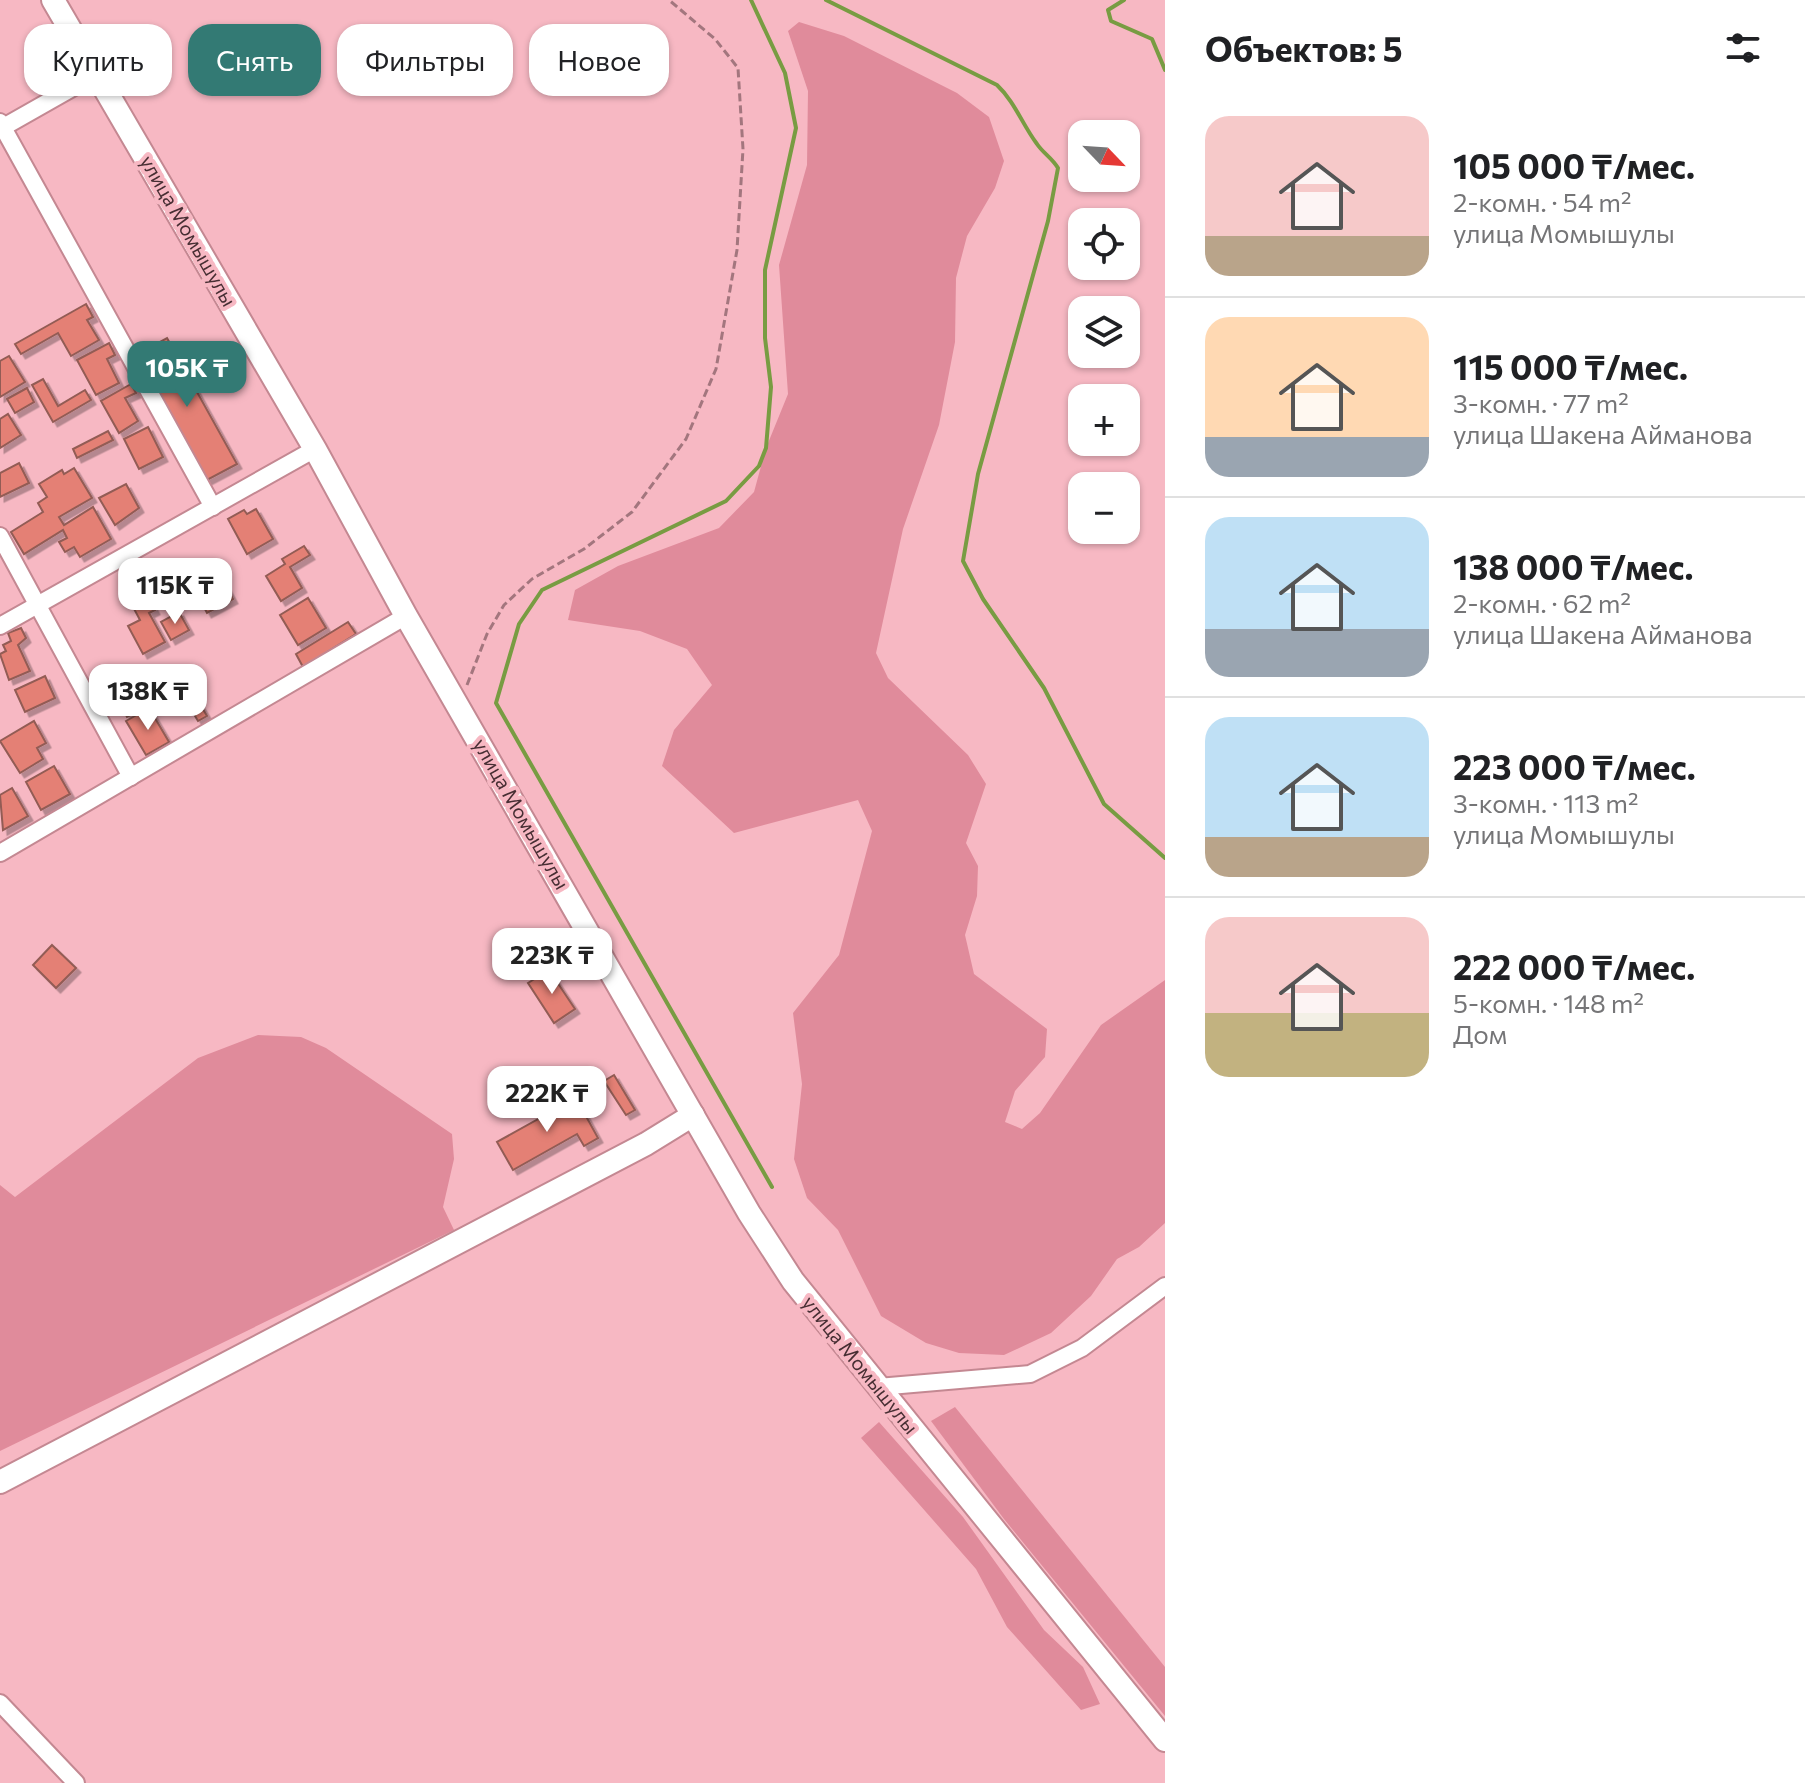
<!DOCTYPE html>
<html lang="ru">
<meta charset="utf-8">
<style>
:root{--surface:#fff;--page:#f2f2f2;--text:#202124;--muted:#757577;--line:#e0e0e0;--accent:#337a74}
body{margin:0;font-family:Commissioner,sans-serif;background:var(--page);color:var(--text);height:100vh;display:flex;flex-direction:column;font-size:30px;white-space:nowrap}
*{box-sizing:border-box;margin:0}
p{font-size:26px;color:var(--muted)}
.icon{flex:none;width:44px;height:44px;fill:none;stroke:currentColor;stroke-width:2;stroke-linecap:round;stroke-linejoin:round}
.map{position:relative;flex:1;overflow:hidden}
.panel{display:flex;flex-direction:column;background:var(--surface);width:640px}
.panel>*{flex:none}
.top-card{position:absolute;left:24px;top:24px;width:760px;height:72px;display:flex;gap:16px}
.needle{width:52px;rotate:115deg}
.buttons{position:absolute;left:1068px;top:120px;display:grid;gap:16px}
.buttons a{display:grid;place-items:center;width:72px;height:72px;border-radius:16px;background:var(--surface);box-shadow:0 2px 6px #0004;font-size:40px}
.price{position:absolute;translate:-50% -68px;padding:0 18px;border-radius:16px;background:#fff;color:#222;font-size:26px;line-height:52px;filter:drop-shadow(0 2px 4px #0008)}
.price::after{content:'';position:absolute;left:50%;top:48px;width:24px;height:18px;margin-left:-12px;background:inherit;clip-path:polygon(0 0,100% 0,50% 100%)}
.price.selected{background:var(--accent);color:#fff}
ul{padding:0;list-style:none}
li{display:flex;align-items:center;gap:24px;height:200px;padding:0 40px}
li+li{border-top:2px solid var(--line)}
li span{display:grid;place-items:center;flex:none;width:224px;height:160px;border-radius:24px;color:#555}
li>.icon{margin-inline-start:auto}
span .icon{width:96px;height:96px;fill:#fffc;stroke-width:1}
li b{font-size:34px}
h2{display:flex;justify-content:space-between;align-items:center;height:96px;padding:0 40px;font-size:34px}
.tag{padding:0 28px;border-radius:24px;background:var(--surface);box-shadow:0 2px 6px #0004;font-size:28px;line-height:72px}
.tag.selected{background:var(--accent);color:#fff}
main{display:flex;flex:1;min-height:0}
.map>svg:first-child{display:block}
.green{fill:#e08b9b}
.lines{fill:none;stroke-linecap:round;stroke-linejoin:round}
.stream{stroke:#789c42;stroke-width:4}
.building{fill:#e48074;stroke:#925b54;stroke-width:2;filter:url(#shadow)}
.minor-casing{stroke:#c48892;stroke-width:20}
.tertiary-casing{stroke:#c48892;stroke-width:26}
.path{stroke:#a3767e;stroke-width:3;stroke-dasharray:8 4;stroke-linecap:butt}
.minor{stroke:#fff;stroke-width:16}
.tertiary{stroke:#fff;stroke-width:22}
.labels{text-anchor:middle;stroke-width:8;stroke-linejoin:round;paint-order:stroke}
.street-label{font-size:20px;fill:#472e33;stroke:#f7b8c3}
</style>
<main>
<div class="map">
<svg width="1165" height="1783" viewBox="0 0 1165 1783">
<defs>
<filter id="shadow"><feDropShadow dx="4.5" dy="4.5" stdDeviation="0" flood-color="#0004"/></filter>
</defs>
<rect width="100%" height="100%" fill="#f7b8c3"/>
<g class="green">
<path d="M799,22l45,14 113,57 32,24 15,44 -9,27 -28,48 -11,42 -1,64 -16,83 -36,104 -27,124 12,25 80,77 18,29 -20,59 12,23 -1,30 -12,39 9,39 73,55 -2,28 -30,34 -10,31 17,7 18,-16 61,-88 64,-45v243l-26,24 -22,12 -26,37 -40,37 -47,22 -45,-2 -33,-10 -45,-27 -43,-86 -31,-32 -13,-39 8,-75 -9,-71 46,-58 33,-124 -14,-31 -124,33 -72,-67 12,-36 38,-45 -25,-36 -47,-18 -72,-11 7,-30 43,-24 101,-38 35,-36 12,-44 22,-54 -9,-129 28,-100 1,-74 -20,-60z"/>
<path d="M258,1035l43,2 25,11 126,86 2,25 -11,48 11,23 -454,221v-266l15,12 183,-139z"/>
<path d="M955,1407l210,260v49l-161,-197 -73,-98z"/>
<path d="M879,1422l84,95 81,113 39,37 17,37 -19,6 -74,-83 -31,-58 -115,-131z"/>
</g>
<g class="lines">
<g class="stream">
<path d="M751,0l34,73 11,55 -31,142v68l6,49 -5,61 -7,18 -33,35 -184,89 -23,34 -23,79 276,484"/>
<path d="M826,0l171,85c18,17 25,39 40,59 6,9 15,14 21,24l-10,53 -70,253 -15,87 20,38 61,89 60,116 61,54"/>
<path d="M1124,0l-16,10 3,11 41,18 13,31"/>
</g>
</g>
<g class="building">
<path d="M86,304l7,13 -6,3 12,20 -28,16 -13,-23 -37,21 -6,-10z"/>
<path d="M167,338l70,126 -30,16 -69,-126z"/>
<path d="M109,343l6,12 -8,4 12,24 -23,12 -19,-35z"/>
<path d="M9,356l16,26 -25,15v-36z"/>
<path d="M43,379l15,27 27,-16 6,10 -38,22 -21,-37z"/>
<path d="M131,384l5,9 -11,5 13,23 -19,12 -18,-32z"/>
<path d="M27,388l7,14 -19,11 -8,-14z"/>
<path d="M8,414l13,21 -21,13v-29z"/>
<path d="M148,427l15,30 -24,12 -15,-30z"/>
<path d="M108,431l5,9 -36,18 -4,-9z"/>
<path d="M19,463l10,20 -29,14v-24z"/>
<path d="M74,468l18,30 -33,19 5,8 29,-18 18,32 -31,18 -6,-10 -9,5 -6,-10 8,-4 -4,-8 -39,24 -13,-22 32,-20 -5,-9 9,-6 -8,-13 23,-14 2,4z"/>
<path d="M126,484l13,24 -24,17 -16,-27z"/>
<path d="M256,509l17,30 -26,15 -19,-35 16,-9 3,4z"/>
<path d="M304,546l6,9 -20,12 12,21 -21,13 -15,-25 19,-12 -3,-5z"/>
<path d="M220,575l13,24 -26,14 -13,-25z"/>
<path d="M140,581l15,29 -6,3 16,29 -22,12 -15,-28 12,-6 -16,-30z"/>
<path d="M308,598l18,30 -28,17 -18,-30z"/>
<path d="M179,612l10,18 -18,10 -10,-18z"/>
<path d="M348,622l8,12 -53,33 -7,-13z"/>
<path d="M21,628l5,10 -8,7 12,26 -21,9 -9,-26 6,-3 -3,-6 8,-4 -3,-8z"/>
<path d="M187,675l4,7 -64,35 -12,-23 24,-13 7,14z"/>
<path d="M45,676l10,22 -30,14 -10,-22z"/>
<path d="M192,691l15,25 -9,5 -15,-25z"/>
<path d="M149,708l20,34 -23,13 -20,-34z"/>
<path d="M34,721l12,22 -9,5 6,11 -23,14 -20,-32z"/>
<path d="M54,766l16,28 -29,16 -15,-28z"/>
<path d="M12,788l16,28 -25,14 -3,-35z"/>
<path d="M52,945l24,23 -20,20 -23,-23z"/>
<path d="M549,970l26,39 -21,14 -26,-40z"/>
<path d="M614,1075l21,35 -9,5 -22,-34z"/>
<path d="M576,1098l22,40 -14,8 -7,-12 -64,36 -16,-28z"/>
</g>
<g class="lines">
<defs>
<g id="minor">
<path d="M0,122l213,385"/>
<path d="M0,129l97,-55"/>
<path d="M0,536l131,241"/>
<path d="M0,626l315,-177"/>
<path d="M0,853l406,-237"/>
<path d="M878,1387l152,-13 52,-26 83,-62"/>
<path d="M0,1703l76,80"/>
</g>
<g id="tertiary">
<path d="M53,0l262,449 91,167 343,597 44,68 372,459"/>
<path d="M0,1482l646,-338 47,-29"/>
</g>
</defs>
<use href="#minor" class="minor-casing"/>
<use href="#tertiary" class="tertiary-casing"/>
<path class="path" d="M467,685l20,-51 17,-29 28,-26 52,-30 48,-37 54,-73 30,-70 21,-119 6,-101 -5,-81 -23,-29 -46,-39"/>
<use href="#minor" class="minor"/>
<use href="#tertiary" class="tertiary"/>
</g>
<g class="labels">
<g class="street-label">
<text transform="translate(188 231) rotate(60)" y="7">улица Момышулы</text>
<text transform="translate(521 814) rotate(60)" y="7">улица Момышулы</text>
<text transform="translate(860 1365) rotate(51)" y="7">улица Момышулы</text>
</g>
</g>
</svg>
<div class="buttons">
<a><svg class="needle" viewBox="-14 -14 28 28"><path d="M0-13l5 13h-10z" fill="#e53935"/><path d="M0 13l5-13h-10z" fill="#757577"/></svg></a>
<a><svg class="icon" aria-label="locate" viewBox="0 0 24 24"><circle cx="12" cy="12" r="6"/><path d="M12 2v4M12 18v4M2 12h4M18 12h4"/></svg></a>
<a><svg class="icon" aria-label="layers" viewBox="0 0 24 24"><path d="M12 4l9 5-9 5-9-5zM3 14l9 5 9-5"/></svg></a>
<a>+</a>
<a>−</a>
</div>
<b class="price selected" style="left:187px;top:409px">105K ₸</b>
<b class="price" style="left:175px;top:626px">115K ₸</b>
<b class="price" style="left:148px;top:732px">138K ₸</b>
<b class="price" style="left:552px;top:996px">223K ₸</b>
<b class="price" style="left:547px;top:1134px">222K ₸</b>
<div class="top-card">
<a class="tag">Купить</a>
<a class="tag selected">Снять</a>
<a class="tag">Фильтры</a>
<a class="tag">Новое</a>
</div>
</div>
<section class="panel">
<h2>Объектов: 5<svg class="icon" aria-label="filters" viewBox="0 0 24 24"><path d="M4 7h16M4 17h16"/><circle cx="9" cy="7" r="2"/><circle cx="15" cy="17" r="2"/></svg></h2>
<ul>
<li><span style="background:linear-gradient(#f6c9c9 75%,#b9a48a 0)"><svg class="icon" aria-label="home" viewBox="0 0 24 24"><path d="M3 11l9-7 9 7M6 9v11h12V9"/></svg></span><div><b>105 000 ₸/мес.</b><p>2-комн. · 54 m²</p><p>улица Момышулы</p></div></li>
<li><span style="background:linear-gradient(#ffd9b3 75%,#9aa5b1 0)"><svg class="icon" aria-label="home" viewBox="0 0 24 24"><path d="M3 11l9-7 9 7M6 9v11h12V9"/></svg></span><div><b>115 000 ₸/мес.</b><p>3-комн. · 77 m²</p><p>улица Шакена Айманова</p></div></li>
<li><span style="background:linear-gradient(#bfe0f5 70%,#9aa5b1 0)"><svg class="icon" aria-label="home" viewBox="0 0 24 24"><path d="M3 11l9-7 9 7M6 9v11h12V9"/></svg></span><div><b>138 000 ₸/мес.</b><p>2-комн. · 62 m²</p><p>улица Шакена Айманова</p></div></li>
<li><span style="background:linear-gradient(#bfe0f5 75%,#b9a48a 0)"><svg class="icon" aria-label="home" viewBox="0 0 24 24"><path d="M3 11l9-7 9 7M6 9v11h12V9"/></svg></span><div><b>223 000 ₸/мес.</b><p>3-комн. · 113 m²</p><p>улица Момышулы</p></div></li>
<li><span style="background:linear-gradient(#f6c9c9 60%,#c2b280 0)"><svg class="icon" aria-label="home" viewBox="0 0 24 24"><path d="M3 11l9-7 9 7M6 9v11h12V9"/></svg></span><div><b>222 000 ₸/мес.</b><p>5-комн. · 148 m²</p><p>Дом</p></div></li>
</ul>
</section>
</main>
